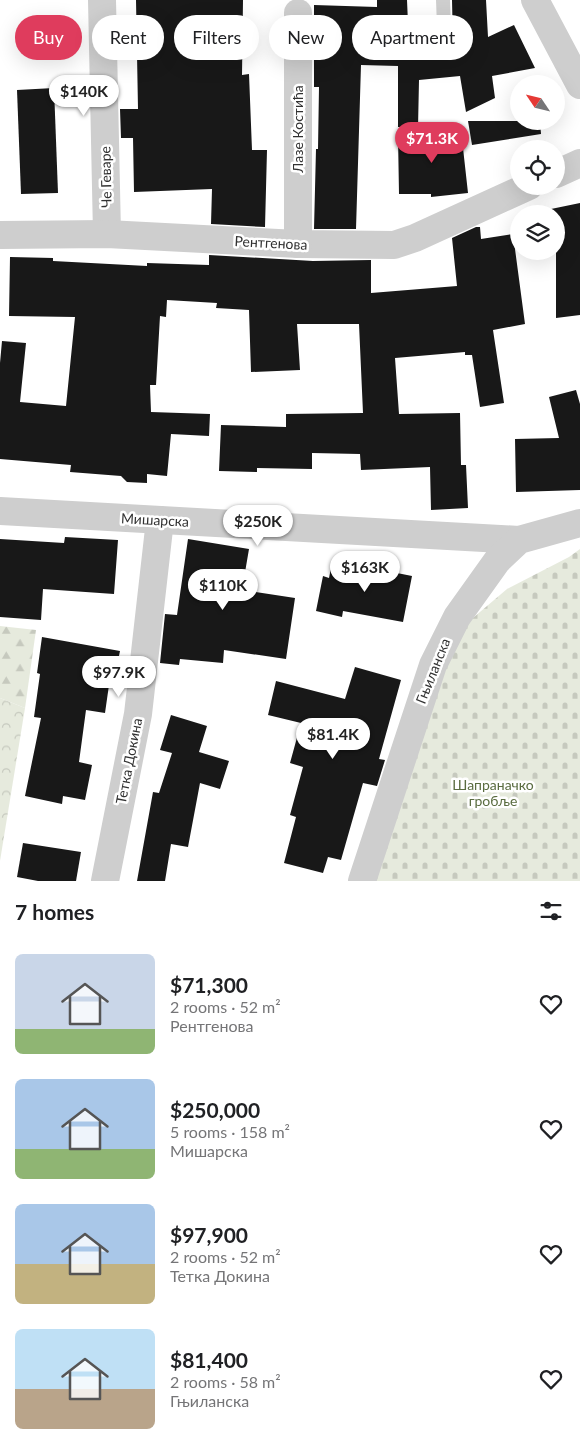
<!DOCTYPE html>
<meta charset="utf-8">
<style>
:root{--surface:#fff;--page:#f6f6f6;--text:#202124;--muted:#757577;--accent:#df3c5d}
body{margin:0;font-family:Lato,sans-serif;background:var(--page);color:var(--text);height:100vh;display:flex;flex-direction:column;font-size:19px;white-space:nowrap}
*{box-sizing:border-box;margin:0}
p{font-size:16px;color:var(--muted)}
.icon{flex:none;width:28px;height:28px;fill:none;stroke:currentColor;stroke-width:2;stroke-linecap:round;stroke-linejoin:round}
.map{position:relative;height:881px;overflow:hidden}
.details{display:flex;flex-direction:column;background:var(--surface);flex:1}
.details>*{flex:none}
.top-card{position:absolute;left:15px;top:15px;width:550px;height:45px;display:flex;gap:10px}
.needle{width:32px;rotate:305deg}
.buttons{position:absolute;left:510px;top:75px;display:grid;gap:10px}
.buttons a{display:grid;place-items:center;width:55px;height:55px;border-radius:50%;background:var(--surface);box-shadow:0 5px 20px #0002;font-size:25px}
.price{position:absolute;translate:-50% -42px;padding:0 11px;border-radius:18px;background:#fff;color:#222;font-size:16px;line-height:32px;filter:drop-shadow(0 1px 2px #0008)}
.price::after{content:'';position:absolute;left:50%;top:30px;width:15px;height:11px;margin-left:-8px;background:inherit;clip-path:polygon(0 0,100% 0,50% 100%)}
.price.on{background:var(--accent);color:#fff}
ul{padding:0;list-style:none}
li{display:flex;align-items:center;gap:15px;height:125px;padding:0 15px}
li span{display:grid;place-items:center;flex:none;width:140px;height:100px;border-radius:8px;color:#555}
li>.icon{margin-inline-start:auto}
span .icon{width:60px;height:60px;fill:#fffc;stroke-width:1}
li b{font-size:21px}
h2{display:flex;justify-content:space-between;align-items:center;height:60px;padding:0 15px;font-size:21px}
.tag{padding:0 18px;border-radius:22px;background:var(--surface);box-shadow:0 5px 20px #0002;font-size:18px;line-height:45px}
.tag.on{background:var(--accent);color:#fff}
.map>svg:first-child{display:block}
.forest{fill:url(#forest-firs)}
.cemetery{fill:url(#cemetery-stones)}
.park{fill:url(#park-crowns)}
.building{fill:#181818}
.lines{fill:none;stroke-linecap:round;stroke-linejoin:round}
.lane{stroke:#cecece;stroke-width:14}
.street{stroke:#cecece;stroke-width:28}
.labels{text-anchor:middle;stroke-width:5;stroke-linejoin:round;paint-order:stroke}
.street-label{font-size:14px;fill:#313131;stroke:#fff}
.park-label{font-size:14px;fill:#5a6c40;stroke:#fff}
</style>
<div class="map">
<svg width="580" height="881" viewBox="0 0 580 881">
<defs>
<pattern id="forest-firs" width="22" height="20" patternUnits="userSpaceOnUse" patternTransform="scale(1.25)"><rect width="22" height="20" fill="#e6eadd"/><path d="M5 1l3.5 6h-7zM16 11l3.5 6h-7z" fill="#c6c9be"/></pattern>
<pattern id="cemetery-stones" width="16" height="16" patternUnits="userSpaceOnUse" patternTransform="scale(1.25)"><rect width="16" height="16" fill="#e6eadd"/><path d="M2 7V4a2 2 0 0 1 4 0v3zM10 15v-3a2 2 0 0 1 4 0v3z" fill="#c6c9be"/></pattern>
<pattern id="park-crowns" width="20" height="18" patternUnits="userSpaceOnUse" patternTransform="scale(1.25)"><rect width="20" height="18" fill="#e6eadd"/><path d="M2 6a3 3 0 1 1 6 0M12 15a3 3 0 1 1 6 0" fill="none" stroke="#c6c9be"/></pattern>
</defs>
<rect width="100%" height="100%" fill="#fff"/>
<path class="forest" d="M0,626l36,4 -11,78 -25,-10z"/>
<path class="cemetery" d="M580,549v332h-205l66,-216 26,-42 40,-34 62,-32z"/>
<path class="park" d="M0,698l25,10 -25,153z"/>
<g class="building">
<path d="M136,0h107l-1,75 7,-1 3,76h15l-2,77 -54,-3 1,-35 -78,3 -1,-54h-12l-1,-29h18z"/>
<path d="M377,0h30l2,47 44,-3 -1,-44h34l2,37 26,-12 21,43 -43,8 3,22 -29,14 -6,-36 -41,4 -1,48 -20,-1v-61l-37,-1 -5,164h-42l2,-80h2l1,-62h-5v-82l63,2z"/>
<path d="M54,88l4,105 -37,1 -4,-104z"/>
<path d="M468,121h72l1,13 -69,11z"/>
<path d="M461,130l7,63 -37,4v-3h-32l-1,-58z"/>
<path d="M580,203v112l-24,3v-104h-4l-1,-5z"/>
<path d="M476,227h4l1,12 32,-5 12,90 -32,6 11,73 -24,4 -8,-52h-7v-3l-70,6 4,56 61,-1 1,52h5l2,43 -37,2 -1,-43 -69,3 -1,-16 -48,-1v16l-55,-1v4l-38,-1 2,-46 65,2v-13l77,-1 -4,-89h-62l3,46 -49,2 -2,-62 -33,-2 1,-5 -50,-3 -1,17 -6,-1 -4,69h-6l1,27 59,2 -1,22 -38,-2 -4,42 -20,-2v9l-20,-1 -6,-6 -51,-4 1,-7 -71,-6v-96l2,-22 24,2 -6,59 46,4 9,-89 -66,-1 1,-59 43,1v3l94,5v-3l62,2v-10l104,6 58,-1v33l86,-7 -5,-48z"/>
<path d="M576,390l4,14v86l-64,2 -1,-53 44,-1 -10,-41z"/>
<path d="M65,537l53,3 -4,54 -71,-5 -2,31 -41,-3v-78l64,4z"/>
<path d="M188,539l61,10 -7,41 53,8 -9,61 -62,-9 -1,13 -43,-4 -1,6 -19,-2 5,-49 12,1z"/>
<path d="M342,564l39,8 1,-2 30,6 -9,46 -60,-11 -1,6 -26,-6 7,-35 6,2 2,-10 10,2z"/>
<path d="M42,637l78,14 -7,35 -4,-1 -4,28 -19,-3 -7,52 13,3 -7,35 -22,-4 -1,8 -37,-8 16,-78 -7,-1 6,-43 -3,-1z"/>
<path d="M355,667l46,13 -22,79 6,1 -8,26 -14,-3 -22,77 -13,-3 -5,16 -39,-10 12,-46 -6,-2 13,-48 -13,-4 11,-40 -33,-8 8,-34 69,18z"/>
<path d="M171,715l36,11 -8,26 30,9 -9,28 -20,-6 -12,64 -17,-3 -6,37h-28l16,-89 6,1 13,-40 -12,-3z"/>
<path d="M23,843l58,9 -5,29h-38l-21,-4z"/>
</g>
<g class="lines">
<path class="lane" d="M443,0l1,26"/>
<g class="street">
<path d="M102,0l5,234"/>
<path d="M535,0l45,85"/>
<path d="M556,174l24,-11"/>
<path d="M0,235l107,-1 191,10 96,1 21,-7 114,-52"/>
<path d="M298,244v-231"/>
<path d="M0,511l519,29"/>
<path d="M105,881l33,-167 22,-194"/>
<path d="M362,881l71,-216 24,-48 40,-56 22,-21 61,-17"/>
</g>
</g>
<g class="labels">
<g class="street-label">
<text transform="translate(298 129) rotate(-90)" y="5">Лазе Костића</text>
<text transform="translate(106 177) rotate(-91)" y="5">Че Геваре</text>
<text transform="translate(271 243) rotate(3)" y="5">Рентгенова</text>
<text transform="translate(155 520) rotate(3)" y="5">Мишарска</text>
<text transform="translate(433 671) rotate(-68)" y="5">Гњиланска</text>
<text transform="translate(129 761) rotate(-79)" y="5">Тетка Докина</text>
</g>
<g class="park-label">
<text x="493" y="790">Шапраначко<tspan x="493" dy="16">гробље</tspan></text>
</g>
</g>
</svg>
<div class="buttons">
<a><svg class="needle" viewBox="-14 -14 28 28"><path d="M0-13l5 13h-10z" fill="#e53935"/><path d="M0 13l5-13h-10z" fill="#757577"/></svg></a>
<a><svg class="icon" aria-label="locate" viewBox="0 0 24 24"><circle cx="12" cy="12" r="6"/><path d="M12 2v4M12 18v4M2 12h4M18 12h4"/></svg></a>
<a><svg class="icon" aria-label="layers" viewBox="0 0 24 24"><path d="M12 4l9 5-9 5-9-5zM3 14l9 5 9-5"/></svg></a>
</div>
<b class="price" style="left:84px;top:117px">$140K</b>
<b class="price on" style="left:432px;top:164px">$71.3K</b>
<b class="price" style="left:258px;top:547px">$250K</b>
<b class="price" style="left:365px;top:593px">$163K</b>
<b class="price" style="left:223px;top:611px">$110K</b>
<b class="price" style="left:119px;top:698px">$97.9K</b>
<b class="price" style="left:333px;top:760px">$81.4K</b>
<div class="top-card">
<a class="tag on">Buy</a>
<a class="tag">Rent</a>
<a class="tag">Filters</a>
<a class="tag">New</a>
<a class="tag">Apartment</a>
</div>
</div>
<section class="details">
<h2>7 homes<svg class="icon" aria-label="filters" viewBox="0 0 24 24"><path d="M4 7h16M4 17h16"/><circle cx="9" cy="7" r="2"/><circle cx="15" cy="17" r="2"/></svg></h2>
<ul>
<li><span style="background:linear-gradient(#c9d6e8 75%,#8fb573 0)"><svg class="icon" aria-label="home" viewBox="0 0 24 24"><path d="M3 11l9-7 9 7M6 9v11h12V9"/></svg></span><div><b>$71,300</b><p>2 rooms · 52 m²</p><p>Рентгенова</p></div><svg class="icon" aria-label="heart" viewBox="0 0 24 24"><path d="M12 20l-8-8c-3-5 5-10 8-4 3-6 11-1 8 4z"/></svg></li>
<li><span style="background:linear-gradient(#a9c7e8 70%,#8fb573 0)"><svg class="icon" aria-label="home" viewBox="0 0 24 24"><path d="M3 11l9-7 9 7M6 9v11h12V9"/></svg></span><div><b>$250,000</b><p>5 rooms · 158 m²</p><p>Мишарска</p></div><svg class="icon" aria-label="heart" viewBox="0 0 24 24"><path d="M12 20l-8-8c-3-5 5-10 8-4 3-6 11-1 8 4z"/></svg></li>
<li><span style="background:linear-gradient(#a9c7e8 60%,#c2b280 0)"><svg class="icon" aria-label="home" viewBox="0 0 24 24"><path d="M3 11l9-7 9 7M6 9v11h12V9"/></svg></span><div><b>$97,900</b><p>2 rooms · 52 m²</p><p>Тетка Докина</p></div><svg class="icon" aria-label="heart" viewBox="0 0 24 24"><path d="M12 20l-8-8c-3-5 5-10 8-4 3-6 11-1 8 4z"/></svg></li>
<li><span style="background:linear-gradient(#bfe0f5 60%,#b9a48a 0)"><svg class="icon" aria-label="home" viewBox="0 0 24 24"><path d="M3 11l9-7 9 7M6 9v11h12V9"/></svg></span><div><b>$81,400</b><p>2 rooms · 58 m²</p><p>Гњиланска</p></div><svg class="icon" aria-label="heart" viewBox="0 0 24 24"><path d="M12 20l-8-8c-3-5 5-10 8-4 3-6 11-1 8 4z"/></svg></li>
</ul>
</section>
